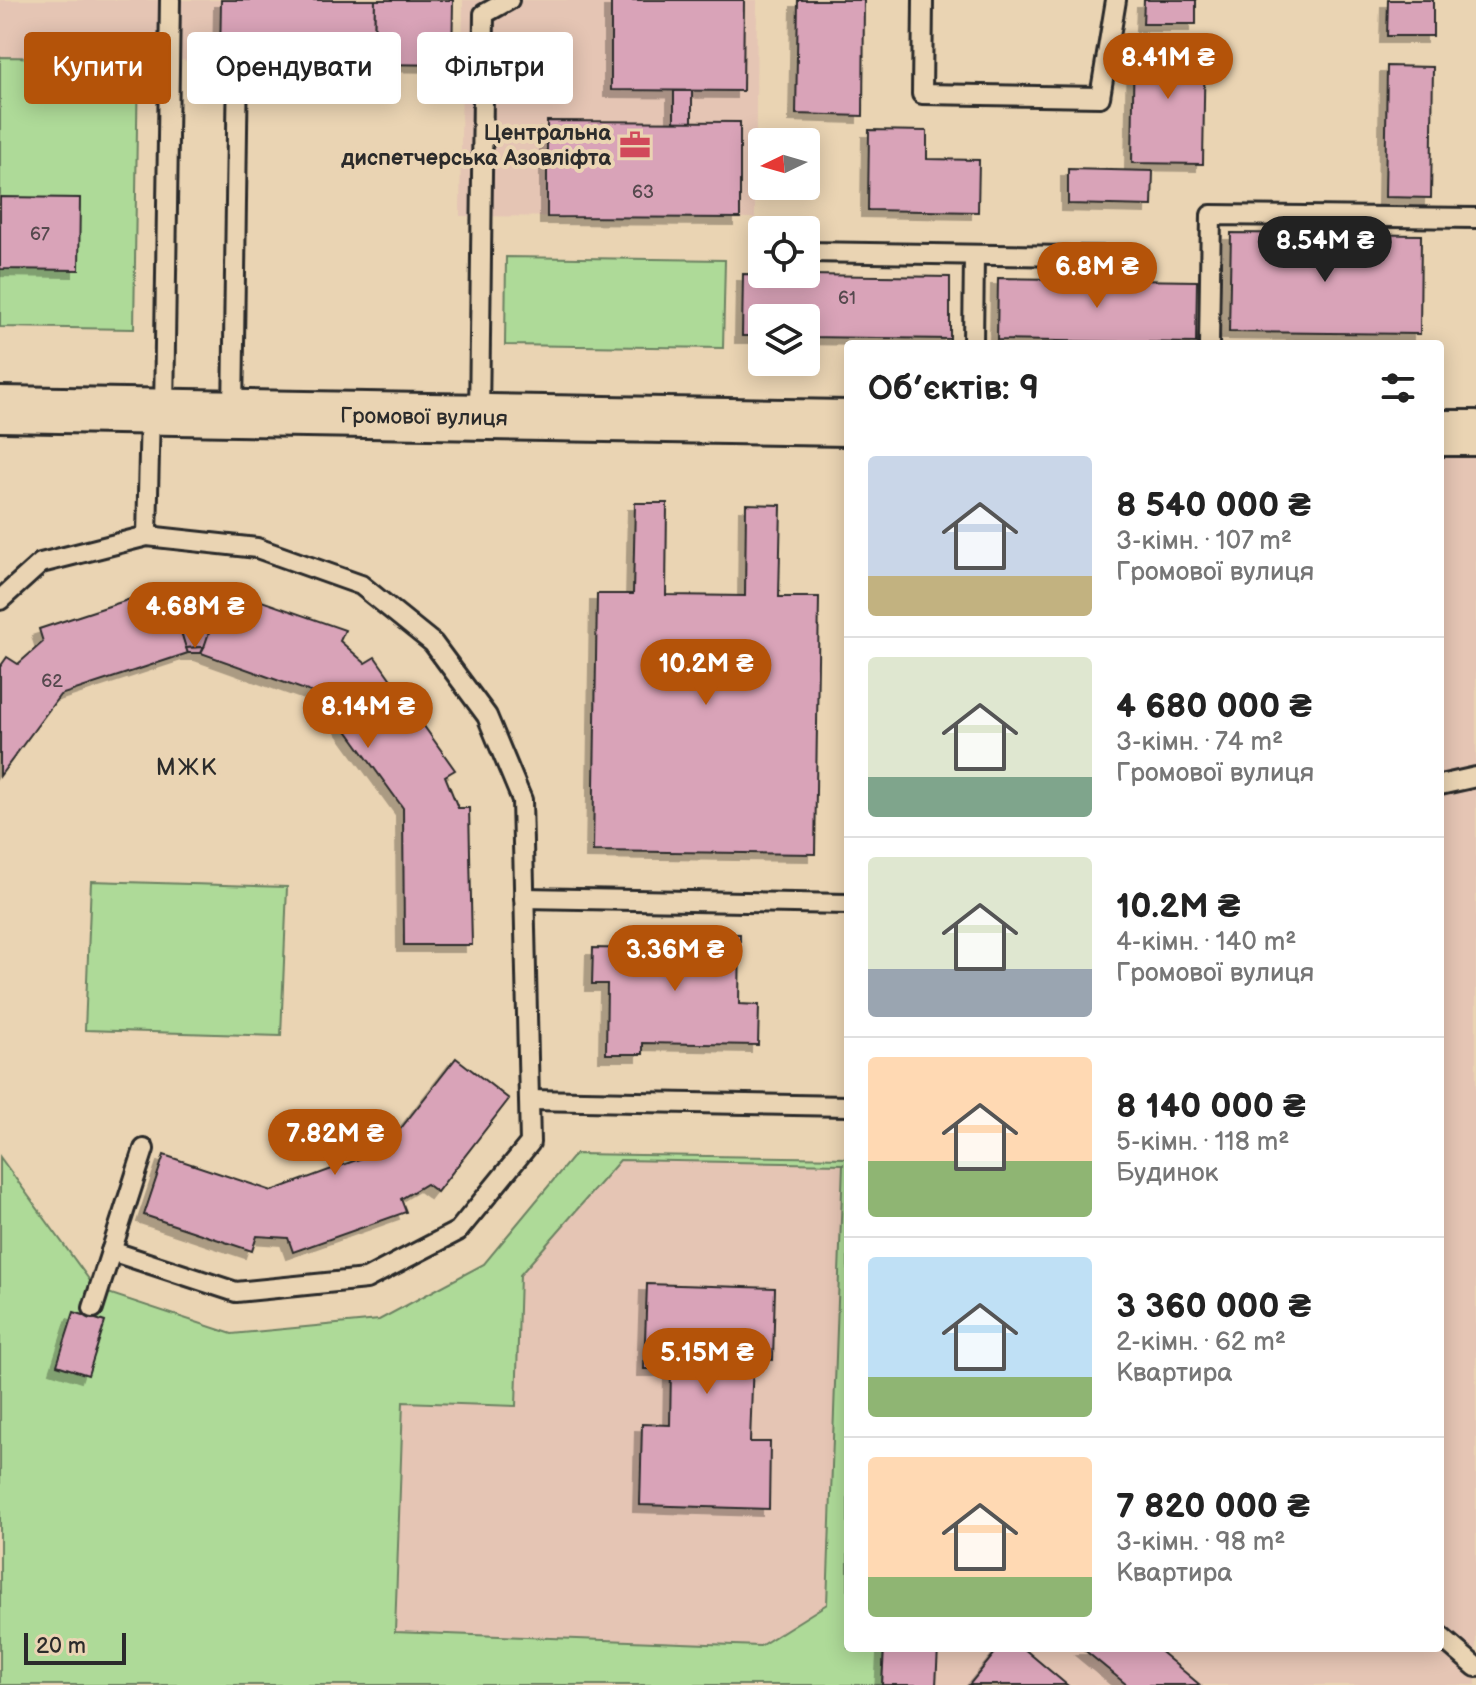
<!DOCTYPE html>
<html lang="uk">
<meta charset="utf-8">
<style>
:root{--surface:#fff;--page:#f2f2f2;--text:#222;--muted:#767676;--line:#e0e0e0;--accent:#b45309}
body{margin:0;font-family:"Balsamiq Sans",sans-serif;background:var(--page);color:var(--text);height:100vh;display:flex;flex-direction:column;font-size:30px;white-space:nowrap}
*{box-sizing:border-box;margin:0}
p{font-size:26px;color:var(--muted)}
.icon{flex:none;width:44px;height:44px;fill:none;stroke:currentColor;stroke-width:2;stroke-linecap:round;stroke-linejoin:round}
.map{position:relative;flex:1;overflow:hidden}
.drawer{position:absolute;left:844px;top:340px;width:600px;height:1312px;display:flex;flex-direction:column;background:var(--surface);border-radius:8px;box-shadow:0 4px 20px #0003}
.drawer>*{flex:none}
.hud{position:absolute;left:24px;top:32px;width:700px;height:72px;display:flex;gap:16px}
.needle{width:52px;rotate:265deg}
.tools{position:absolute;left:748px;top:128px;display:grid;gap:16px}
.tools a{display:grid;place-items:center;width:72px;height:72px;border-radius:8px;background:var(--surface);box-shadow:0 4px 20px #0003;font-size:40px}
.scale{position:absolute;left:24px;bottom:20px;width:102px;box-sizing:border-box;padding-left:8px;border:4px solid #2b2b2b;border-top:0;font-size:22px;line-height:28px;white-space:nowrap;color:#2b2b2b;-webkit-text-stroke:6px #ead4b3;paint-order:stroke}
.price{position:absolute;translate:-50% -68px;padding:0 18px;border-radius:28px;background:var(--accent);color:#fff;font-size:26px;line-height:52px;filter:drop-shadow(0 2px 4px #0008)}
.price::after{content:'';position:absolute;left:50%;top:48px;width:24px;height:18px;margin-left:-12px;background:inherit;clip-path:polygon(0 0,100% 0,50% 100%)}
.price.active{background:#222;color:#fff}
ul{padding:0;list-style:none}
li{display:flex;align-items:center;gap:24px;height:200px;padding:0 24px}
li+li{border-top:2px solid var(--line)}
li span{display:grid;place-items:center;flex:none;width:224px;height:160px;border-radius:8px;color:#555}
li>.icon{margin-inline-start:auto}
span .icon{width:96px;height:96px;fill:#fffc;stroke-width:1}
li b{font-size:34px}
h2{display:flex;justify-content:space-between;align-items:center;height:96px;padding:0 24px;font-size:34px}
.pill{padding:0 28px;border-radius:8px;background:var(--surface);box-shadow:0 4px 20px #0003;font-size:28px;line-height:72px}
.pill.active{background:var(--accent);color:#fff}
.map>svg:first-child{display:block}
.built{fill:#e5c5b4}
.green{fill:#aeda98;stroke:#6c8262;stroke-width:2;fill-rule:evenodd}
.building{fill:#d9a3b8;stroke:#2b2b2b;stroke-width:2;filter:url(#shadow)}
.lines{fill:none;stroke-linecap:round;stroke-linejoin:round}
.lane-casing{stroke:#2b2b2b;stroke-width:24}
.secondary-casing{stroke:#2b2b2b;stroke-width:50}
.lane{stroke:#ead4b3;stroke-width:18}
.secondary{stroke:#ead4b3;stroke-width:44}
.labels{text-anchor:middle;stroke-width:8;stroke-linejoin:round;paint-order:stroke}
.number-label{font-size:18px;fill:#56494e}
.poi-label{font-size:22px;font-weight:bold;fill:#2b2b2b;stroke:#ead4b3;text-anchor:end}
.street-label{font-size:22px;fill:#2b2b2b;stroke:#ead4b3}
.neighbourhood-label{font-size:24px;letter-spacing:2px;fill:#2b2b2b;stroke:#ead4b3}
</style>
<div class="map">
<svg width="1476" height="1685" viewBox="0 0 1476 1685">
<defs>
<filter id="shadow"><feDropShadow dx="-7" dy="7" stdDeviation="0" flood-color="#0004"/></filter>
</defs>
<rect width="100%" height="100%" fill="#ead4b3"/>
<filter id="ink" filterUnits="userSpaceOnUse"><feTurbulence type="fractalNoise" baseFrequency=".0125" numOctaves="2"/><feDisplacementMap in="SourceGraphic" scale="16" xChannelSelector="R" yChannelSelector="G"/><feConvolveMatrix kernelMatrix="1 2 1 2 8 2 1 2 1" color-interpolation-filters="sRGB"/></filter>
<g filter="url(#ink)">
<g class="built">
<path d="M0,0h375l-1,64 -374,-7z"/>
<path d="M463,0h294l-2,218 -295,-2z"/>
<path d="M1440,450l36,1v1234h-594l2,-37h556z"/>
<path d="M620,1160l223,4 -15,440 -68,42 -366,-14 9,-231 113,4 4,-130z"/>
</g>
<g class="green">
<path d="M0,57l138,2 -4,270 -134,-2z"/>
<path d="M506,257l219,3 -2,88 -218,-3z"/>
<path d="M91,881l196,6 -6,149 -196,-6z"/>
<path d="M575,1154l273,4v490h36l-2,37h-882v-528l96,132 136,45 147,-14 105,-56zM620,1160l223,4 -16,440 -67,42 -365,-14 8,-230 113,4 4,-131z"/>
</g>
<g class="building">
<path d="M221,0h154l-1,64 -154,-4z"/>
<path d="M375,0h78l-1,65 -78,-1z"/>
<path d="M611,0h133l-1,91 -132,-1z"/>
<path d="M798,0h66l-1,116 -67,-2z"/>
<path d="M1144,0h52v24h-53z"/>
<path d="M1388,0h45v36h-46z"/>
<path d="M1134,38l71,1 -2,125 -71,-1z"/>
<path d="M1387,66l46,1 -2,131 -46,-1z"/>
<rect x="674" y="91" width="18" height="31"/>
<path d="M547,121l193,1v96l-193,-1z"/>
<path d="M869,130l58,1v28l52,1 -1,52 -110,-2z"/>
<path d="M1068,169l85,2 -1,35 -84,-2z"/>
<path d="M0,197l80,1 -1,72 -79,-1z"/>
<path d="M1231,233l190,2 -1,99 -191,-2z"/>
<path d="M743,274l207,3v62l-144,-2v-19h-44v18h-20z"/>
<path d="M998,278l199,3 -1,62 -199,-3z"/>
<path d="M635,503h32l-1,92 79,1 1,-92 35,1 -2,92h40l-4,257 -222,-3 4,-257h36z"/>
<path d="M167,587l21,66 -128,42 -60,81v-109l7,-10 11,7 25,-22 -4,-13z"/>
<path d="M224,588l121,42 -5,11 25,22 10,-6 80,113 -10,6 13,32h11l3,137h-68l-1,-137 -81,-112 -121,-43z"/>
<path d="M171,599l49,1 -16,47 -18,1z"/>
<path d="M204,647l-3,6h-13l-2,-5z"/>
<path d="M648,933l92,1 -1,70 20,1 -1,40 -115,-2v11h-37l1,-70h-15l1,-36 54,1z"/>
<path d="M456,1058l53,41 -72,93 -11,-8 -25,15 5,13 -113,40 -5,-14 -31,-2 -5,15 -108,-36 20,-60 108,36 112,-41z"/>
<path d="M647,1284l128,4 -2,72 -20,-1 -3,83h20l-1,67 -129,-4 2,-81 28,1 1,-56h-27z"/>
<path d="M74,1312l31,10 -17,53 -31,-10z"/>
<path d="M884,1648h54l-2,37h-54z"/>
<path d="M999,1648h24l44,37h-98z"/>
<path d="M1082,1648h74l44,37h-73z"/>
</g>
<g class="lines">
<defs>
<g id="lane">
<path d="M923,0l-1,94 178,3 16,-97"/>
<path d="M806,252l327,5"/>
<path d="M973,344l1,-89"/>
<path d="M1209,344l2,-129 265,3"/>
<path d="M164,412l6,-412"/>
<path d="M233,413l5,-352"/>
<path d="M479,417l5,-403 25,-14"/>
<path d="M147,536l3,-124"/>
<path d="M0,600l41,-37 106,-27 110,12 104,37 72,58 54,73 35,84 8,343 -72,88 -92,48 -130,13 -125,-41"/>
<path d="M1440,785l36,-8"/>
<path d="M524,898l324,6"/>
<path d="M529,1100l319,6"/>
<path d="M93,1308l51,-159"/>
<path d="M1440,1636l36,31"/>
</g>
<g id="secondary">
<path id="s1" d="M0,409l848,14"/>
<path d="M1440,433h36"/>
</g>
</defs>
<use href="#lane" class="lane-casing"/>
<use href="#secondary" class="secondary-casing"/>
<use href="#lane" class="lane"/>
<use href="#secondary" class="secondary"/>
</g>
</g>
<defs>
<symbol id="office-bare" viewBox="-9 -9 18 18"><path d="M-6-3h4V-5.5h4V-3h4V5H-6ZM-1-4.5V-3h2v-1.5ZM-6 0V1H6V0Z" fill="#d1495b" stroke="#ead4b3" stroke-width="2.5" paint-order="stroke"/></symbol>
</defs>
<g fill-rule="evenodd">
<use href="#office-bare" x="613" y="123" width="44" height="44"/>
</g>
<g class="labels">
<g class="number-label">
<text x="643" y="198">63</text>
<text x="40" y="240">67</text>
<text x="847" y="304">61</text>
<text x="52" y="687">62</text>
</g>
<g class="poi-label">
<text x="611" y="140">Центральна<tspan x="611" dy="25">диспетчерська Азовліфта</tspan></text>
</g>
<g class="street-label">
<text dy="8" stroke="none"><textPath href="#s1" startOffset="424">Громової вулиця</textPath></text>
</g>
<g class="neighbourhood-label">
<text x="187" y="775">МЖК</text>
</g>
</g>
</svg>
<div class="tools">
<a><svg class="needle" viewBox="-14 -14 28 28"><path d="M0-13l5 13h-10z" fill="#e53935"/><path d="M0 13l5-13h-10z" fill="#767676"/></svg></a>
<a><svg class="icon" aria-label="locate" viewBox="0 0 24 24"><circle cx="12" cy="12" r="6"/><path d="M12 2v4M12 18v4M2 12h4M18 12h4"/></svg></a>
<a><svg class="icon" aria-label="layers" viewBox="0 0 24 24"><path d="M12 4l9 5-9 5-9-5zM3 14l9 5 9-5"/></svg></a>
</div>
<div class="scale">20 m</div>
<b class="price" style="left:1168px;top:101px">8.41M ₴</b>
<b class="price active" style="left:1325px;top:284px">8.54M ₴</b>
<b class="price" style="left:1097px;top:310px">6.8M ₴</b>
<b class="price" style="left:195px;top:650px">4.68M ₴</b>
<b class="price" style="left:706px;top:707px">10.2M ₴</b>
<b class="price" style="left:368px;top:750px">8.14M ₴</b>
<b class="price" style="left:675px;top:993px">3.36M ₴</b>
<b class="price" style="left:335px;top:1177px">7.82M ₴</b>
<b class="price" style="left:707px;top:1396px">5.15M ₴</b>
<div class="hud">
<a class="pill active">Купити</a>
<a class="pill">Орендувати</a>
<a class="pill">Фільтри</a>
</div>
<section class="drawer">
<h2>Об’єктів: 9<svg class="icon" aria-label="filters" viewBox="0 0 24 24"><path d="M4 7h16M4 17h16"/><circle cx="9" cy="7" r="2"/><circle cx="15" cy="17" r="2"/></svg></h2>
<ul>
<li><span style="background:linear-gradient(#c9d6e8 75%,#c2b280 0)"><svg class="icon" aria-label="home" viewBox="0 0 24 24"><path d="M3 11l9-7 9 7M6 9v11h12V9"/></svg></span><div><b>8 540 000 ₴</b><p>3-кімн. · 107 m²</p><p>Громової вулиця</p></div></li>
<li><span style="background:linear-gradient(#dfe7d0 75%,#7fa58c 0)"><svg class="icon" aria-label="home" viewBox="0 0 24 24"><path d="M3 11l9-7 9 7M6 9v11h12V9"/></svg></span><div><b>4 680 000 ₴</b><p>3-кімн. · 74 m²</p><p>Громової вулиця</p></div></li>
<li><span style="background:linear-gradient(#dfe7d0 70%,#9aa5b1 0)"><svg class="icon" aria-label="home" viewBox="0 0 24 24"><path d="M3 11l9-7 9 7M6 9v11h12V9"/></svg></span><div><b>10.2M ₴</b><p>4-кімн. · 140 m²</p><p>Громової вулиця</p></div></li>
<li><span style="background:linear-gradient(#ffd9b3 65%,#8fb573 0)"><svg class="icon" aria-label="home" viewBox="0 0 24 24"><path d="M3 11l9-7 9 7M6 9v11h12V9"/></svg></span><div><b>8 140 000 ₴</b><p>5-кімн. · 118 m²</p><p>Будинок</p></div></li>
<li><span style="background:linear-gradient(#bfe0f5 75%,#8fb573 0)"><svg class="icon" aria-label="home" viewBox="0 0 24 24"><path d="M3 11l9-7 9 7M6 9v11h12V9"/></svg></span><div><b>3 360 000 ₴</b><p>2-кімн. · 62 m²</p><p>Квартира</p></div></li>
<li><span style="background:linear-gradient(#ffd9b3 75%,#8fb573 0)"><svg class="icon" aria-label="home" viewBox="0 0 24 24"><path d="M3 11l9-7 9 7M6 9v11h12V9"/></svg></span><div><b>7 820 000 ₴</b><p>3-кімн. · 98 m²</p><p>Квартира</p></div></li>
</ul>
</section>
</div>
